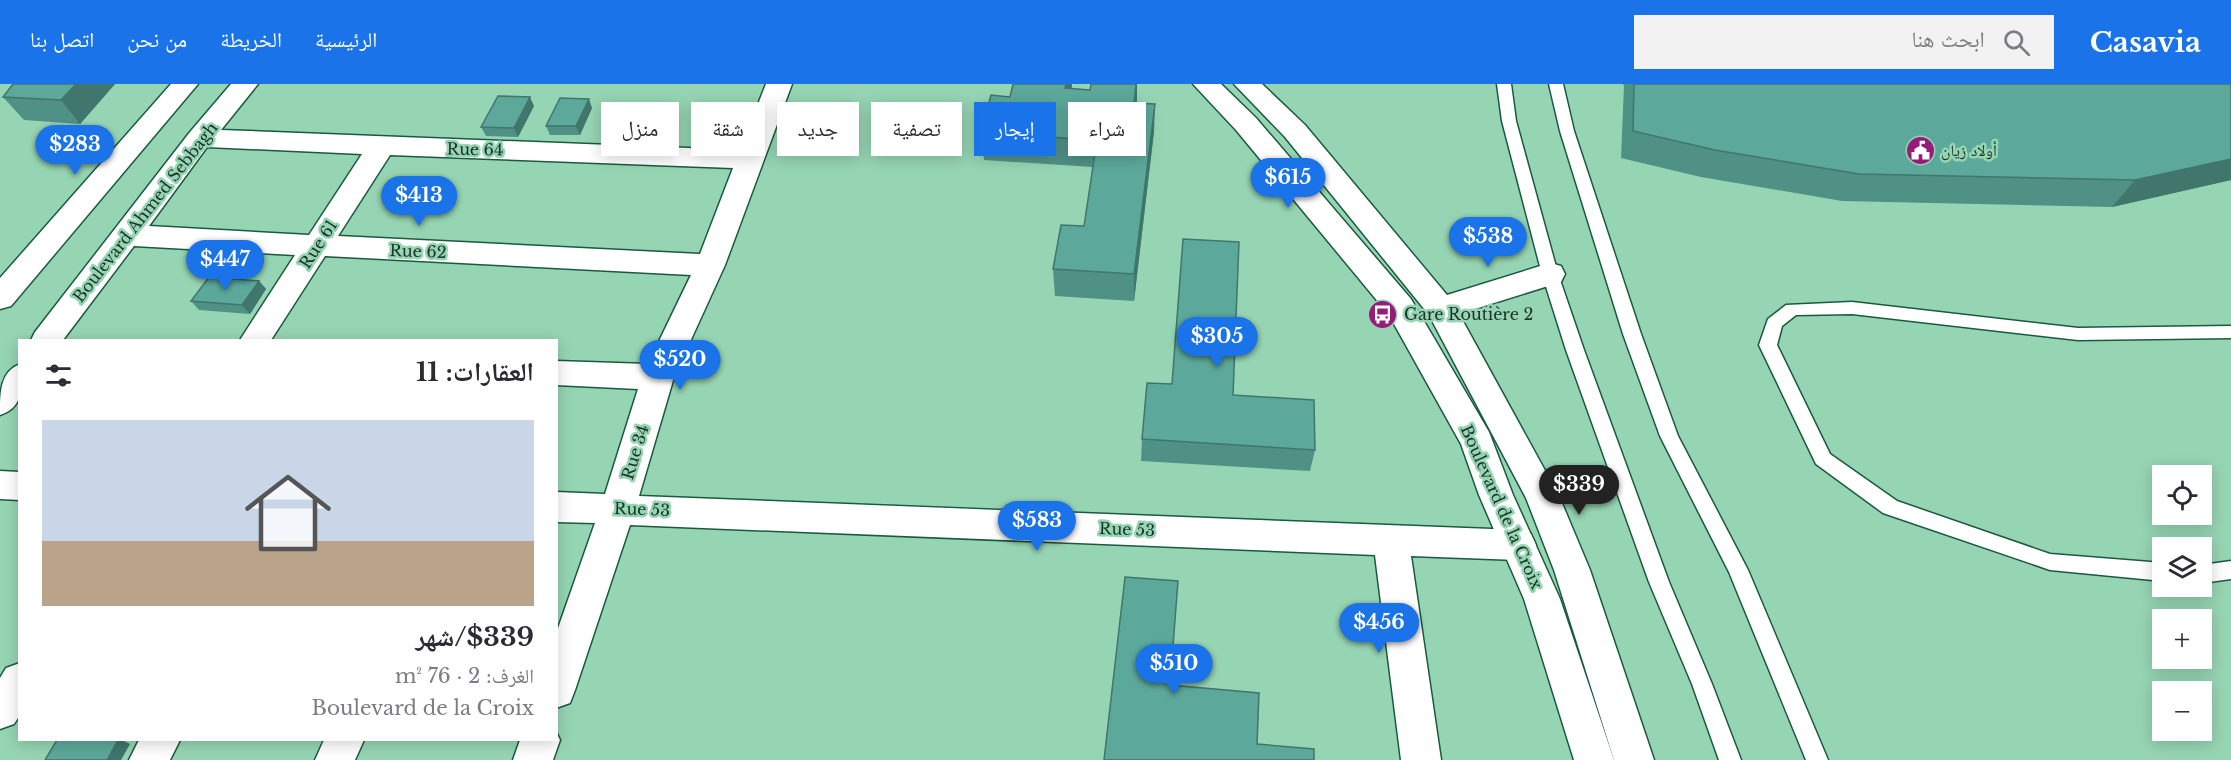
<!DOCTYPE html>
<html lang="ar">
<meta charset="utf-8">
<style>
:root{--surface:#fff;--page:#f2f2f3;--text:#2b2b33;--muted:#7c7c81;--line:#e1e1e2;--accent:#1a73e8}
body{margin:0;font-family:"Libre Baskerville","Noto Naskh Arabic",serif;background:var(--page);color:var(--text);direction:rtl;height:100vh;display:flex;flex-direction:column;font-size:22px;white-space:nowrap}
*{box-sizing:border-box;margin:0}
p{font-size:20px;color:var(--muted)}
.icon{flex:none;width:33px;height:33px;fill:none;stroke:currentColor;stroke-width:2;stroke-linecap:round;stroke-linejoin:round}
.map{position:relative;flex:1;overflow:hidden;direction:ltr}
.panel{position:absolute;left:18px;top:255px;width:540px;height:402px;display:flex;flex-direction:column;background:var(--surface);border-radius:0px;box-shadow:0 3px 15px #0003;direction:rtl}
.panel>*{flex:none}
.top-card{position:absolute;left:576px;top:18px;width:570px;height:54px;direction:rtl;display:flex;gap:12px}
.controls{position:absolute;left:2152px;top:381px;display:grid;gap:12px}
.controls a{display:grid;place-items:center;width:60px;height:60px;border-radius:0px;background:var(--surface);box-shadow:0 3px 15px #0003;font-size:30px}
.price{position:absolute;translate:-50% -51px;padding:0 14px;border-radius:21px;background:var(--accent);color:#fff;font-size:20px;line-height:39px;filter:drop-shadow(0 2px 3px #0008)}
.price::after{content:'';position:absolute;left:50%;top:36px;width:18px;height:14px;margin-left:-9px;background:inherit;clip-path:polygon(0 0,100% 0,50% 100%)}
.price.on{background:#222;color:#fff}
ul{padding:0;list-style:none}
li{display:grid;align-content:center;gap:12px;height:318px;padding:0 24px}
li+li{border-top:2px solid var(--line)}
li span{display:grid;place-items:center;height:186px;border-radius:0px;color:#555}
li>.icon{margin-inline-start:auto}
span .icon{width:108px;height:108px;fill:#fffc;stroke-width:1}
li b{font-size:26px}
h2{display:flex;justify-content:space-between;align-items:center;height:72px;padding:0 24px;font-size:26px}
.pill{padding:0 21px;border-radius:0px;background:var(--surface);box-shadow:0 3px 15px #0003;font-size:21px;line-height:54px}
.pill.on{background:var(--accent);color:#fff}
header{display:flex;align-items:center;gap:36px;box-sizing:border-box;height:84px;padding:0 30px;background:var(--accent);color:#fff}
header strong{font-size:28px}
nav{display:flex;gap:33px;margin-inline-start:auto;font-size:21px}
.search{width:420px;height:54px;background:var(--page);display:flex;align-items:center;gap:15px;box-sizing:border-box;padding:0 21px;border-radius:0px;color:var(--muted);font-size:22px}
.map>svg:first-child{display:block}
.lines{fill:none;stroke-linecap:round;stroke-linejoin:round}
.service-casing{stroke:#1a5a3e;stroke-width:3}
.minor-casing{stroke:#1a5a3e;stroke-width:3}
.tertiary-casing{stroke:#1a5a3e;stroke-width:3}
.service{fill:#fff;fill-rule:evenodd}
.minor{fill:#fff;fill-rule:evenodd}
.tertiary{fill:#fff;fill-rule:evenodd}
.wall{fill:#4f9185}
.shaded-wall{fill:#40766c}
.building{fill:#5ca99b;stroke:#40766c;stroke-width:1.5}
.labels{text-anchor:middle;stroke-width:5;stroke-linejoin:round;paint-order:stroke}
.street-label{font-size:16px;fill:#1a3427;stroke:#96d5b3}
.poi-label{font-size:16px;fill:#1a3427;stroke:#96d5b3;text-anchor:start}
</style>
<header>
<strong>Casavia</strong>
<div class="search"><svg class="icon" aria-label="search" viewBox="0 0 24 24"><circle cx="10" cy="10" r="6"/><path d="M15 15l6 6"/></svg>ابحث هنا</div>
<nav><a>الرئيسية</a><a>الخريطة</a><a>من نحن</a><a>اتصل بنا</a></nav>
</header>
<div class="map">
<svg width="2231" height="676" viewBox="0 0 2231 676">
<rect width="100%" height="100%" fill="#96d5b3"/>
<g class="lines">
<defs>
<g id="service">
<path d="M1497,0h14l5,37 42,153 26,76 85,232 43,102 29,76h-22l-27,-76 -43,-102 -83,-232 -24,-76 -40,-153z"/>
<path d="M1549,0h14l11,47 67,203 37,102 70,134 80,190h-22l-77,-188 -69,-136 -37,-102 -63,-203z"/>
<path d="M1852,218l226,26 153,-2v12l-153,2 -226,-26 -56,1 -14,11 -5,19 53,109 67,47 153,53 113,9v18l-113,-11 -167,-57 -67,-49 -57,-119 9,-26 18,-14z"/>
<path d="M2231,477v18l-29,4v-18z"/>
</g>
<g id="minor">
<path d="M171,0h27l-187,222 -11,3v-31z"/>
<path d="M231,0h27l-37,46 519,20 26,-66h26l-67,181 -51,112 -35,119 879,34 13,4 5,11 -5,11 -13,4 -107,-4 30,204h-40l-26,-205 -745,-30 -55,165 -5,13 -14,5v-74l39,-111 -39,-1v-30l49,2 33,-105 -82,-4v-24l92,3 43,-89 -366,-19 -54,84h-31l55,-85 -161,-9 -71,94h-32l4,-8 155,-200zM207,63l155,7 -53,81 -160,-9zM390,71l343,13 -33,86 -362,-18z"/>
<path d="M20,280c0,23 6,42 -20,51 0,-23 0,-43 20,-51z"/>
<path d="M0,387l20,1v28l-20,-1z"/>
<path d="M20,579v52l-6,9 -14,5v-51l6,-10z"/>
<path d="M556,648l4,8 -7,20h-40l7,-20h36z"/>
<path d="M139,656h41l-10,20h-41z"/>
<path d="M324,656h40l-9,20h-40z"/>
</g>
<g id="tertiary">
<path d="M1193,0h28l35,34 155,181 78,133 24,63 47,104 54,161h-40l-50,-161 -45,-104 -18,-51 -72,-129 -153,-185z"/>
<path d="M1234,0h28l43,41 142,170 103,-32 11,3 4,8 -4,8 -102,32 100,182 31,74 64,190h-40l-60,-190 -28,-72 -97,-183 -144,-178z"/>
</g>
</defs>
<use href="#service" class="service-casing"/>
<use href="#minor" class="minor-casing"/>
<use href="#tertiary" class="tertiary-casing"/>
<use href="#service" class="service"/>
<use href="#minor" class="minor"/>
<use href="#tertiary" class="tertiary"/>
</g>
<g class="wall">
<path d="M13,0h102l-35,40 -56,-4 -21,-23z"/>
<path d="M1013,0h59v4l65,15 17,28 -20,170 -79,-5 -2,-27 31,-43 9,-59 -109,-7 -3,-27 29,-36z"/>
<path d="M1622,0h609v96l-119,27 -270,-6 -141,-24 -80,-19 3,-73z"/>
<path d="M534,22l-16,31 -32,-1 -5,-9z"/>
<path d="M592,24l-12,27h-30l-4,-9z"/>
<path d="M259,197l7,8 -16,25 -51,-4 -8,-9z"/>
<path d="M1142,355l173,11 -5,21 -169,-10z"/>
</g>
<g class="shaded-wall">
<path d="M76,0h39l-35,40 -19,-24z"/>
<path d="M1066,0h6l-6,31 -1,-27z"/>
<path d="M1136,0h1v18l-4,28 1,-27z"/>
<path d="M530,13l4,9 -16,31 -4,-9z"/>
<path d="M589,15l3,9 -12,27 -4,-9z"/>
<path d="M1155,20l-1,27 -20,170v-27z"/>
<path d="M2231,75v21l-119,27 23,-27z"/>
<path d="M259,197l7,8 -16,25 -8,-9z"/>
<path d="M118,656h4l8,4 -9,16h-14z"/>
</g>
<g class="building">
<path d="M13,0h63l-15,16 -58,-3z"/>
<path d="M1013,0h53l-1,4 25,2 1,-6h45l-2,19 21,1 -21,170 -81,-5 8,-44 23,1 13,-86 -116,-7 10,-38 19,2z"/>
<path d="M1634,0h597v75l-96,21 -276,-6 -144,-24 -82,-19z"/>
<path d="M498,12l32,1 -16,31 -33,-1z"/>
<path d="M560,14l29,1 -13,27h-30z"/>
<path d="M1183,155l56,3 -6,153 81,5 1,50 -173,-11 5,-56 25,1z"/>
<path d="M209,193l50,4 -17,24 -51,-4z"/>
<path d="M1125,493l53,4 -8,104 89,8 -2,51 57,5v11h-210z"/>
<path d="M57,656h61l-11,20h-62z"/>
</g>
<defs>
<symbol id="civic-disc" viewBox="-11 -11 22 22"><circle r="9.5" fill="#951c78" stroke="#96d5b3"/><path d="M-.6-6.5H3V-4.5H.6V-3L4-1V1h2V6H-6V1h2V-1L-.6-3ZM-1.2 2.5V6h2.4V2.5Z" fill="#fff"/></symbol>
<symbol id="bus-disc" viewBox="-11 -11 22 22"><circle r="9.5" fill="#951c78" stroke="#96d5b3"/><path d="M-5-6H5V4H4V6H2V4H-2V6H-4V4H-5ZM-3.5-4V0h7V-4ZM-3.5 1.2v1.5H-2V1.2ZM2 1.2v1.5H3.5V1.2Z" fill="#fff"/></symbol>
</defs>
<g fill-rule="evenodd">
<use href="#civic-disc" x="1904" y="50" width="33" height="33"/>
<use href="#bus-disc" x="1366" y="214" width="33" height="33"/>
</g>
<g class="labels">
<g class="street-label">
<text transform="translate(475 65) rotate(1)" y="6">Rue 64</text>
<text transform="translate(145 128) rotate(-52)" y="6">Boulevard Ahmed Sebbagh</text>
<text transform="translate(318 160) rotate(-57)" y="6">Rue 61</text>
<text transform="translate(418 167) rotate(2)" y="6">Rue 62</text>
<text transform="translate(635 368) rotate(-73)" y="6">Rue 34</text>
<text transform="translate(1502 423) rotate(66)" y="6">Boulevard de la Croix</text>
<text transform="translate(642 425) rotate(2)" y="6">Rue 53</text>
<text transform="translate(1127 445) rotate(2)" y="6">Rue 53</text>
</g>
<g class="poi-label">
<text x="1941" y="72">أولاد زيان</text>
<text x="1404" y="236">Gare Routière 2</text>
</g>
</g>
</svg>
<div class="controls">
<a><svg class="icon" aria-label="locate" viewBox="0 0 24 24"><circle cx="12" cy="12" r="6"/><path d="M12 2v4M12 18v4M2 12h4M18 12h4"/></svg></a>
<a><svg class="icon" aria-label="layers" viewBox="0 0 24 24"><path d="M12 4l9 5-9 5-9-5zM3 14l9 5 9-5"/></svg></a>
<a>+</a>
<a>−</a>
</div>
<b class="price" style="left:75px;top:92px">$283</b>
<b class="price" style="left:1288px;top:125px">$615</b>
<b class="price" style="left:419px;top:143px">$413</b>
<b class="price" style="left:1488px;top:184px">$538</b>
<b class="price" style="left:225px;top:207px">$447</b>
<b class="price" style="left:1217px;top:284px">$305</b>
<b class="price" style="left:680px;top:307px">$520</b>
<b class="price on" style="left:1579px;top:432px">$339</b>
<b class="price" style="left:1037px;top:468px">$583</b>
<b class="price" style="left:1379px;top:570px">$456</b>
<b class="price" style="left:1174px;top:611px">$510</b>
<div class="top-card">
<a class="pill">شراء</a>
<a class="pill on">إيجار</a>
<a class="pill">تصفية</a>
<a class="pill">جديد</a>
<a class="pill">شقة</a>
<a class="pill">منزل</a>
</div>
<section class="panel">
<h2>العقارات: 11<svg class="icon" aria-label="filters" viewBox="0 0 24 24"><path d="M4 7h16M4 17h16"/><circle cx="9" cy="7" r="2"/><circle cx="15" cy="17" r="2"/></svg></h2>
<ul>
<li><span style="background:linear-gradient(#c9d6e8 65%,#b9a48a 0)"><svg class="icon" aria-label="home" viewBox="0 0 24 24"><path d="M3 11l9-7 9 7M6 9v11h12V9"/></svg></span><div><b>$339/شهر</b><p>الغرف: 2 · 76 m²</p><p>Boulevard de la Croix</p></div></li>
</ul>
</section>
</div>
